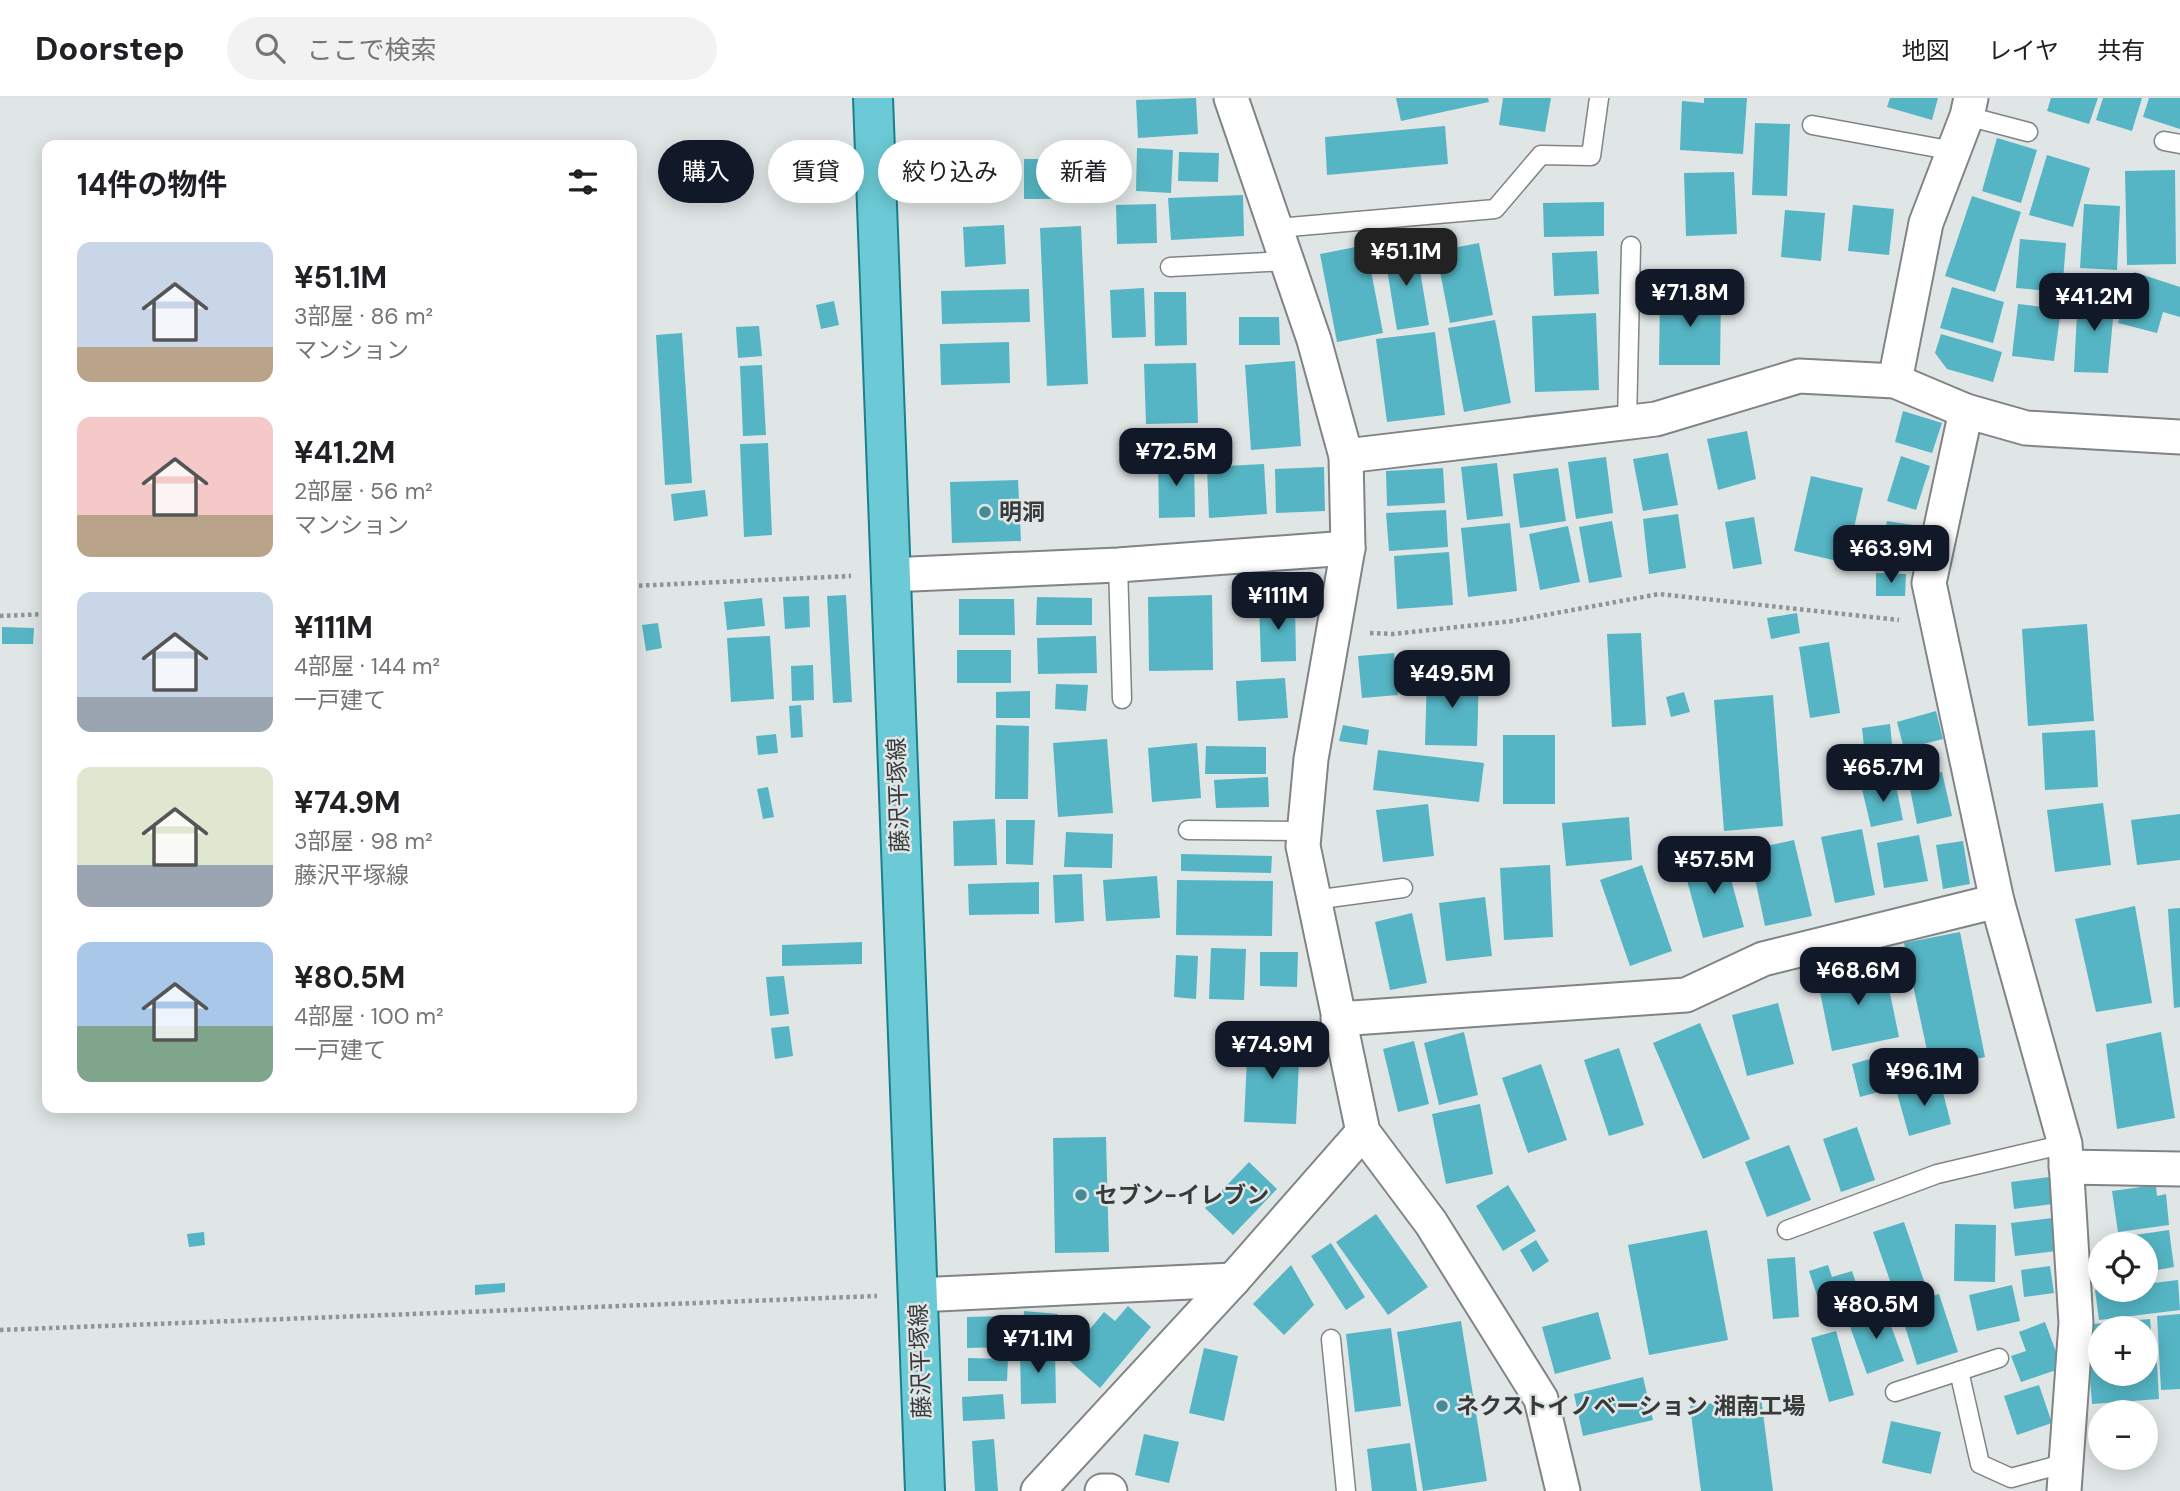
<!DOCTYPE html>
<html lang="ja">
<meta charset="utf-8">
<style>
:root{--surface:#fff;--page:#f2f2f2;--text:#202124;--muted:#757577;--line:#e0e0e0;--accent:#111827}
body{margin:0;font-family:"DM Sans","Noto Sans JP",sans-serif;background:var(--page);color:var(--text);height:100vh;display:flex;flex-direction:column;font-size:26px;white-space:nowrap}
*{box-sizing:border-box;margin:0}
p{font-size:23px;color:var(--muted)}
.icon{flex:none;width:38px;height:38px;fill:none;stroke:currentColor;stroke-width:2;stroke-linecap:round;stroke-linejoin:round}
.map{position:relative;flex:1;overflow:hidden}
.details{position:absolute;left:42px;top:42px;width:595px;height:973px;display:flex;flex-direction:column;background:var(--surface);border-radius:14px;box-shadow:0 4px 18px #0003}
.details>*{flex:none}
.hud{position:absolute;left:658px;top:42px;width:665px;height:63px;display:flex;gap:14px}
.tools{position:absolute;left:2088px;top:1134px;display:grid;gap:14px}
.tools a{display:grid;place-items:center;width:70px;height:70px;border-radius:50%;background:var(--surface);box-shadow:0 4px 18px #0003;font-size:35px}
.price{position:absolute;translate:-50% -60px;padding:0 16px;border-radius:14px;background:var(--accent);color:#fff;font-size:23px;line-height:46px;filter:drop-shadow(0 2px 4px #0008)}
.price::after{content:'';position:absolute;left:50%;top:42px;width:21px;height:16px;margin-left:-10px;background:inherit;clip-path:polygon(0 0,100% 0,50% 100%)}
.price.current{background:#222;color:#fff}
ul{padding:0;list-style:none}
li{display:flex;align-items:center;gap:21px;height:175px;padding:0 35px}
li span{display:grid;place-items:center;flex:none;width:196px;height:140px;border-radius:14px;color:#555}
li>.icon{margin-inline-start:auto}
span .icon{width:84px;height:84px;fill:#fffc;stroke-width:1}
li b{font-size:30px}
h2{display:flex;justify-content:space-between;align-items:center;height:84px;padding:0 35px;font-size:30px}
.pill{padding:0 24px;border-radius:32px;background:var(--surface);box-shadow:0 4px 18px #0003;font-size:24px;line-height:63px}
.pill.current{background:var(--accent);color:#fff}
header{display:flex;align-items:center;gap:42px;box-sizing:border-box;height:98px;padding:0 35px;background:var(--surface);border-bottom:2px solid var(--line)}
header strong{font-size:33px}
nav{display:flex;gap:38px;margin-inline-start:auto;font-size:24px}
.search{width:490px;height:63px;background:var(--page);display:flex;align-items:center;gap:18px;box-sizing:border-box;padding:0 24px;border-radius:38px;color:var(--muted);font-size:26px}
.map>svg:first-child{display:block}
.building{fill:#55b5c4}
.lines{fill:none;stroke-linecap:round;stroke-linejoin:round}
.lane-casing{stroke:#808484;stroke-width:21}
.street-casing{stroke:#808484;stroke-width:37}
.primary-casing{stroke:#19818d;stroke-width:42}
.path{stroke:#919495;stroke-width:4.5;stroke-dasharray:3.5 3.5;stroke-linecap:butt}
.lane{stroke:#fff;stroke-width:18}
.street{stroke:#fff;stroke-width:33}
.primary{stroke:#6bcad6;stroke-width:38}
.poi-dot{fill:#458b95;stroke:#e0e5e6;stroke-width:2.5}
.labels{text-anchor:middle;stroke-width:5;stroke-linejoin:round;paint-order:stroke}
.poi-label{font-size:23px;font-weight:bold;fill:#383a3a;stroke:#e0e5e6;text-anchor:start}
.street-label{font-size:23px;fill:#383a3a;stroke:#e0e5e6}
</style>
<header>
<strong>Doorstep</strong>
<div class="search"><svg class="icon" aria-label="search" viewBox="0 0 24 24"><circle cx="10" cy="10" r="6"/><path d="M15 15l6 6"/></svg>ここで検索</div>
<nav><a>地図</a><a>レイヤ</a><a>共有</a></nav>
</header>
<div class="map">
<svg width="2180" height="1393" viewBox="0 0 2180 1393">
<rect width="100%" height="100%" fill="#e0e5e6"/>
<g class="building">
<path d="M1196,0l2,36 -60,4 -2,-38z"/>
<path d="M1396,0h92l1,4 -88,19z"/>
<path d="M1503,0h48l-6,34 -46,-7z"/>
<path d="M1704,0h43l-4,56 -63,-4 2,-49 22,2z"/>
<path d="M1890,0h48l-6,22 -45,-13z"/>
<path d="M2051,0h47l-9,26 -42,-13z"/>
<path d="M2103,0h39l-10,33 -36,-11z"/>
<path d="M2149,0h31v31l-37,-12z"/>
<path d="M1755,25l35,1 -3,72 -35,-1z"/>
<path d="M1445,28l3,38 -121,11 -2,-38z"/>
<path d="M1997,40l40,12 -16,53 -39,-12z"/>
<path d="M1137,50l36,2 -2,43 -35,-2z"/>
<path d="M1179,54l40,1 -1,29 -40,-1z"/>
<path d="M2047,57l43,13 -17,59 -44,-12z"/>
<rect x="1024" y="61" width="42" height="40"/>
<path d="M2175,72l1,94 -49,1 -2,-94z"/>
<path d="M1734,74l3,62 -51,2 -2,-63z"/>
<path d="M1243,97l1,41 -73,4 -3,-42z"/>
<path d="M1972,98l49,16 -26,80 -50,-16z"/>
<path d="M1604,104v34l-60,1 -1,-34z"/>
<path d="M1156,106l1,39 -40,1 -1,-39z"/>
<path d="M2084,106l36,2 -3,64 -37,-2z"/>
<path d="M1853,107l41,4 -5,46 -41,-4z"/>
<path d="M1785,112l40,3 -4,48 -40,-4z"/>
<path d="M1004,127l2,39 -41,3 -2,-40z"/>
<path d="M1081,128l7,158 -41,2 -7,-158z"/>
<path d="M2020,141l46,4 -4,49 -46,-4z"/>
<path d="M1479,145l14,72 -43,8 -14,-72z"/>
<path d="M1366,147l17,88 -46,9 -17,-88z"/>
<path d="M1416,148l13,79 -32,5 -13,-79z"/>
<path d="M1597,153l2,43 -45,2 -2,-43z"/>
<path d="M2134,174l46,15v30l-17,-5 -6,21 -39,-10z"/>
<path d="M1952,189l52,15 -11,41 -53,-15z"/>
<path d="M1144,190l2,49 -34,1 -2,-48z"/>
<path d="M1029,191l1,33 -88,2 -1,-33z"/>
<path d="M1154,194h32l1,53 -32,1z"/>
<path d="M1660,195h61l-1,72h-61z"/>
<path d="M2078,196l37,3 -7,76 -34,-1z"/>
<path d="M834,203l5,24 -18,4 -5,-24z"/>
<path d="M2018,206l43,5 -7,52 -42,-5z"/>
<path d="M1596,215l3,77 -64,2 -3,-76z"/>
<path d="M1239,219h40l1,28h-41z"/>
<path d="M1495,222l16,83 -47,9 -16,-84z"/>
<path d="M759,228l3,30 -24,2 -2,-31z"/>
<path d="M1435,234l10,83 -58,7 -11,-83z"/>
<path d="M682,235l10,150 -27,2 -9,-150z"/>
<path d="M1941,236l61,18 -9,30 -46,-13 -12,-16z"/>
<path d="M1009,244l1,41 -69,2 -1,-41z"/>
<path d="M1295,263l6,85 -50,4 -6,-85z"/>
<path d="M1196,265l2,60 -52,1 -2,-60z"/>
<path d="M762,267l4,70 -23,1 -3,-70z"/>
<path d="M1903,313l39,12 -10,30 -37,-11z"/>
<path d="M1747,333l9,48 -38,11 -11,-51z"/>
<path d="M768,345l4,92 -28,2 -4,-93z"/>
<path d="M1668,355l10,52 -35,6 -10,-52z"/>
<path d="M1901,358l29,10 -14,44 -29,-9z"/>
<path d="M1606,359l7,56 -37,6 -8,-57z"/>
<path d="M1158,361h36l1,58 -36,1z"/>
<path d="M1497,365l6,53 -36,4 -6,-53z"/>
<path d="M1264,366l3,50 -58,4 -2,-51z"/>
<path d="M1324,369l1,44 -49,2 -1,-44z"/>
<path d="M1443,370l2,35 -58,3 -1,-35z"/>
<path d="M1558,370l8,53 -46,7 -7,-54z"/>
<path d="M1811,378l52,12 -17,75 -52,-12z"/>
<path d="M1018,382l3,61 -69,2 -2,-61z"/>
<path d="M705,392l3,26 -34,5 -3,-27z"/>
<path d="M1446,412l2,37 -59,4 -3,-38z"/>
<path d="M1678,416l8,54 -37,6 -6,-55z"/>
<path d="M1754,419l8,47 -29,5 -8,-47z"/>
<path d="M1612,423l10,56 -33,6 -10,-56z"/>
<path d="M1887,423l26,4 -6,40 -26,-5z"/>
<path d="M1510,425l7,68 -49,6 -7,-69z"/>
<path d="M1568,428l12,56 -40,8 -11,-56z"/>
<path d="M1449,454l4,53 -56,4 -3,-53z"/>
<path d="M1876,475l30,1 -1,22h-29z"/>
<path d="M846,497l6,107 -19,1 -6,-107z"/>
<path d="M1212,497l1,75 -64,1 -1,-74z"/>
<path d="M809,498l1,31 -25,2 -2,-32z"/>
<path d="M1037,499l55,1v27h-56z"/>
<path d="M762,500l3,28 -38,4 -3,-28z"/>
<path d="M959,501h55l1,36h-56z"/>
<path d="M1295,504l1,59 -35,1 -2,-59z"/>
<path d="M1797,515l3,20 -29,6 -4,-21z"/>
<path d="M658,525l4,25 -16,3 -4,-26z"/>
<path d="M2087,526l7,97 -66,5 -6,-97z"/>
<path d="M2,529l32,1 -1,16h-31z"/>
<path d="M1641,535l5,92 -34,2 -5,-93z"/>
<path d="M770,538l4,63 -43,3 -4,-64z"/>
<path d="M1096,538l1,37 -59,1 -1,-36z"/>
<path d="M1829,544l11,71 -30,5 -11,-71z"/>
<rect x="957" y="552" width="54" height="33"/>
<path d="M1394,555l4,42 -36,3 -4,-42z"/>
<path d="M813,567l1,35 -22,1 -1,-35z"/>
<path d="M1427,576l52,1 -2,71 -52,-1z"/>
<path d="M1285,580l3,40 -50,3 -2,-40z"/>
<path d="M1056,586l32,1 -2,26 -31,-2z"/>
<path d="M1030,593v27h-34v-26z"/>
<path d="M1684,594l6,20 -19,5 -5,-20z"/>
<path d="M1773,597l10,131 -59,5 -10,-131z"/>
<path d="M801,607l2,32 -12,1 -2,-32z"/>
<path d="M1936,613l7,28 -39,10 -7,-27z"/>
<path d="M1890,626l4,39 -28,3 -4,-38z"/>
<path d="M996,627l33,1 -1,73h-33z"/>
<path d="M1343,627l26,5 -2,15 -28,-4z"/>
<path d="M2095,632l3,57 -53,3 -3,-57z"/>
<path d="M776,636l2,19 -20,2 -2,-19z"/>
<rect x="1503" y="637" width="52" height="69"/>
<path d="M1107,641l6,74 -55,4 -5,-74z"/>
<path d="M1197,645l4,55 -49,4 -4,-54z"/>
<path d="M1206,648l60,1v27h-61z"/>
<path d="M1378,652l106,13 -5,39 -106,-12z"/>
<path d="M1942,674l10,44 -35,8 -9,-45z"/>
<path d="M1268,679l1,30 -53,1 -2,-28z"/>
<path d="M1895,683l8,39 -32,7 -9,-38z"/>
<path d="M768,689l6,30 -11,2 -6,-30z"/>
<path d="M2103,705l8,62 -56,7 -8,-62z"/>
<path d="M1428,706l6,52 -51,6 -7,-52z"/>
<path d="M2180,716v46l-43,5 -6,-45z"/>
<path d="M1629,719l3,43 -66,6 -4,-43z"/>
<path d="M995,721l2,46 -43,1 -1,-45z"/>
<path d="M1006,722h29l-2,45 -27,-1z"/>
<path d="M1862,731l13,66 -40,8 -14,-66z"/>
<path d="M1066,734l47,2 -1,34 -48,-1z"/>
<path d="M1919,737l9,46 -44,7 -7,-45z"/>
<path d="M1794,742l18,76 -47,10 -16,-76z"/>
<path d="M1963,743l7,43 -27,5 -7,-44z"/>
<path d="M1181,756l91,2 -1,17 -90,-2z"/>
<path d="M1724,756l20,73 -41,11 -20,-72z"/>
<path d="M1550,767l3,72 -49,3 -4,-72z"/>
<path d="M1642,767l30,86 -42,15 -30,-86z"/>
<path d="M1082,776l2,47 -29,2 -2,-48z"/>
<path d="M1157,778l3,42 -54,3 -3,-41z"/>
<path d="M1177,782l96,1 -1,55 -96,-1z"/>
<path d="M1039,784v32l-70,1 -1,-31z"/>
<path d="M1485,799l7,59 -46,5 -7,-58z"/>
<path d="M2135,808l17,97 -56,9 -21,-93z"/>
<path d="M2180,810v99l-6,1 -6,-99z"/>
<path d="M1412,815l15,70 -37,7 -15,-68z"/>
<path d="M1960,834l25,125 -54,12 -27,-126z"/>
<path d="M862,844v22l-80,2v-21z"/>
<path d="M1211,850l35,1 -2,51 -35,-1z"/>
<path d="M1260,854h38l-1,35 -37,-1z"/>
<path d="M1176,857l22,1 -2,43 -22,-2z"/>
<path d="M1884,866l15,73 -67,14 -15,-74z"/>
<path d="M784,878l5,38 -19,2 -4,-39z"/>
<path d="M1778,905l16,61 -47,12 -15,-61z"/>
<path d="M1700,925l50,116 -47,20 -50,-116z"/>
<path d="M789,928l4,30 -18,3 -4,-31z"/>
<path d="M1464,934l14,63 -39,10 -15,-62z"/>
<path d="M2161,934l14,86 -58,11 -11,-85z"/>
<path d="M1248,940l52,3 -4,83 -52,-2z"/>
<path d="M1414,943l15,63 -31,8 -15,-63z"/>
<path d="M1619,950l25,77 -35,11 -25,-76z"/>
<path d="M1895,954l9,33 -44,12 -8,-33z"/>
<path d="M1541,966l26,76 -39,13 -26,-75z"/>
<path d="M1940,983l11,43 -42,12 -12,-43z"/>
<path d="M1480,1006l13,70 -47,10 -14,-70z"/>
<path d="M1857,1029l18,53 -34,12 -18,-53z"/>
<path d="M1106,1039l3,115 -54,1 -2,-115z"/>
<path d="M1789,1047l22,55 -44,17 -22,-55z"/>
<path d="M1249,1064l28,27 -44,46 -28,-27z"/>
<path d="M2049,1079l3,27 -38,5 -3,-27z"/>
<path d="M1508,1087l28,46 -33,20 -27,-45z"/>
<path d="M2156,1087l1,11 9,-2 3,31 -51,7 -6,-41z"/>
<path d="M1376,1116l52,73 -40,28 -52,-73z"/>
<path d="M2052,1120l4,33 -41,5 -4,-33z"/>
<path d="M1904,1124l21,62 -30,11 -22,-63z"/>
<path d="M1955,1126l41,1 -1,57 -41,-1z"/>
<path d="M1707,1132l21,110 -79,15 -21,-110z"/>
<path d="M2169,1132l5,37 -28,5v-28h-46v-4z"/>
<path d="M204,1134l1,13 -16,2 -2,-13z"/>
<path d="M1536,1142l13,21 -16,11 -13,-22z"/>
<path d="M1331,1145l34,54 -19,13 -35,-54z"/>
<path d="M1795,1159l4,60 -26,2 -6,-60z"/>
<path d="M1291,1167l23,40 -30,30 -31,-31z"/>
<path d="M1828,1167l4,12 20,-6 10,30 -39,13 -14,-43z"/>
<path d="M2050,1168l4,27 -30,4 -3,-27z"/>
<path d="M2178,1182l2,30 -81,10 -4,-30h51v-6z"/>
<path d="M505,1185v9l-30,3v-10z"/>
<path d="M2012,1187l8,36 -43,10 -8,-36z"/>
<path d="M1939,1196l19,58 -41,13 -18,-58z"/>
<path d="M1128,1208l23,21 -51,61 -34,-30 38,-46 11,9z"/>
<path d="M1884,1209l20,54 -37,13 -19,-53z"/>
<path d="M1024,1213l34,3 -2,19 -33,-1z"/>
<path d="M1598,1214l13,47 -56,15 -13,-47z"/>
<path d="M2180,1216v75l-19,1 -4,-74z"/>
<path d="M1006,1218l1,31 -40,1v-31z"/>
<path d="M2150,1221l3,36 -7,1v-28h-46v31h-4l-3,-35z"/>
<path d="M1461,1223l26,160 -64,10 -26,-159z"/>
<path d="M2045,1224l17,46 -41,14 -10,-26 15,-5 -7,-19z"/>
<path d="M1391,1230l10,78 -46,6 -9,-78z"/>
<path d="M1836,1233l18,64 -25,7 -18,-64z"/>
<path d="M1020,1249h35l1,56 -35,1z"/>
<path d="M1204,1250l34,8 -14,65 -35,-8z"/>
<path d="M968,1260l40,1 -1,22h-39z"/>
<path d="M2157,1265l2,36 -67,5 -3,-37h11v7h46v-10z"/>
<path d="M1643,1279l10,43 -70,16 -9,-42z"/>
<path d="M2039,1287l13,38 -35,12 -13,-39z"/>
<path d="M1003,1296l2,25 -42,2 -1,-24z"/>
<path d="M1761,1299l12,94h-72l-11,-85z"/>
<path d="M1891,1323l50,11 -10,42 -49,-11z"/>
<path d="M1144,1336l35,8 -10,41 -34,-8z"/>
<path d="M994,1341l4,52h-23l-3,-50z"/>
<path d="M1410,1345l7,48h-45l-5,-42z"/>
</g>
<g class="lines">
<defs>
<g id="lane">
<path d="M1967,18l61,16"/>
<path d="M1812,27l142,26"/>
<path d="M2164,43l16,3"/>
<path d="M1278,130l217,-19 46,-54 50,1 8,-58"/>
<path d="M1170,169l119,-6"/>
<path d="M1627,324l4,-176"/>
<path d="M1118,467l4,134"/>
<path d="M1188,732l116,1"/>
<path d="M1314,802l89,-12"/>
<path d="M1787,1132l150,-56 128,-30"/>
<path d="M1331,1241l15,152"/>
<path d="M1959,1273l21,93 31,14 55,-15"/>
<path d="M1895,1294l104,-34"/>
</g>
<g id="street">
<path d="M1231,0l83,242 32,116 2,92 -37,211 -8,87 60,286 68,91 110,176 22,92"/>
<path d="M1895,283l31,-158 41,-107 4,-18"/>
<path d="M1966,313l-37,172 68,318 68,243 11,179 -12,168"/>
<path d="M1346,358l310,-37 143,-43 96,5 71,30 60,17 154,9"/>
<path d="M889,477l229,-10 230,-17"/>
<path d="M1338,921l348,-24 77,-36 234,-58"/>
<path d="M2066,1069l114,2"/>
<path d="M917,1197l316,-15"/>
<path d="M1038,1393l195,-211 130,-148"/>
<path d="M1102,1393h8"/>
</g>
<path id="primary" d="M873,0l52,1393"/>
</defs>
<use href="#lane" class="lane-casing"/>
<use href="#street" class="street-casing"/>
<use href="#primary" class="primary-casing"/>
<g class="path">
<path d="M632,488l219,-10"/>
<path d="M0,518l47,-2"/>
<path d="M1370,535l23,1 120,-13 146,-27 240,26"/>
<path d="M0,1232l877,-34"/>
</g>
<use href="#lane" class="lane"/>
<use href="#street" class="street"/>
<use href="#primary" class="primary"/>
</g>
<g class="poi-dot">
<circle cx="985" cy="414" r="7"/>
<circle cx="1081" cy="1097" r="7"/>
<circle cx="1442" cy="1308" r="7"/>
</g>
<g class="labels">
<g class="poi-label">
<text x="999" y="422">明洞</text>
<text x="1095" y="1105">セブン-イレブン</text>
<text x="1456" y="1316">ネクストイノベーション 湘南工場</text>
</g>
<g class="street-label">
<text transform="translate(898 697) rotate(-92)" y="8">藤沢平塚線</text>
<text transform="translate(920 1263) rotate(-92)" y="8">藤沢平塚線</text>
</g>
</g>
</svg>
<div class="tools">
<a><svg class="icon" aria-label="locate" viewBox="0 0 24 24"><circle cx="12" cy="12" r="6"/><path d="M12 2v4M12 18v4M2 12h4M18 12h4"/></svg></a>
<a>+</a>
<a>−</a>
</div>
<b class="price current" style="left:1406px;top:190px">¥51.1M</b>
<b class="price" style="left:1690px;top:231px">¥71.8M</b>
<b class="price" style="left:2094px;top:235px">¥41.2M</b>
<b class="price" style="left:1176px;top:390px">¥72.5M</b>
<b class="price" style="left:1891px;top:487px">¥63.9M</b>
<b class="price" style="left:1278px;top:534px">¥111M</b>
<b class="price" style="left:1452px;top:612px">¥49.5M</b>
<b class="price" style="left:1883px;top:706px">¥65.7M</b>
<b class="price" style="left:1714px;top:798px">¥57.5M</b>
<b class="price" style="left:1858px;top:909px">¥68.6M</b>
<b class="price" style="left:1272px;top:983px">¥74.9M</b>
<b class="price" style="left:1924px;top:1010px">¥96.1M</b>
<b class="price" style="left:1876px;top:1243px">¥80.5M</b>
<b class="price" style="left:1038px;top:1277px">¥71.1M</b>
<div class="hud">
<a class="pill current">購入</a>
<a class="pill">賃貸</a>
<a class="pill">絞り込み</a>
<a class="pill">新着</a>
</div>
<section class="details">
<h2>14件の物件<svg class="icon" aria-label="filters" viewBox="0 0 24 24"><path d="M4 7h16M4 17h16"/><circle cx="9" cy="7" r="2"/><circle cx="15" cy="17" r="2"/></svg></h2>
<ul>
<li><span style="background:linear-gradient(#c9d6e8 75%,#b9a48a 0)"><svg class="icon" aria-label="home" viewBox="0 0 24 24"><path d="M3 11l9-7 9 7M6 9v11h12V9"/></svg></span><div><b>¥51.1M</b><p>3部屋 · 86 m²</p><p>マンション</p></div></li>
<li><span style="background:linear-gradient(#f6c9c9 70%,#b9a48a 0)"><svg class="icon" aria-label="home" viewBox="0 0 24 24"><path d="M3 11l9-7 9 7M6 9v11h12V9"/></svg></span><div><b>¥41.2M</b><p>2部屋 · 56 m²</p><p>マンション</p></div></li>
<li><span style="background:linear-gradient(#c9d6e8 75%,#9aa5b1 0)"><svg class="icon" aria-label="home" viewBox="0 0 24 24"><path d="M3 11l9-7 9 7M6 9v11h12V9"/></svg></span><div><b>¥111M</b><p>4部屋 · 144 m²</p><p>一戸建て</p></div></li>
<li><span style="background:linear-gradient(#dfe7d0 70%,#9aa5b1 0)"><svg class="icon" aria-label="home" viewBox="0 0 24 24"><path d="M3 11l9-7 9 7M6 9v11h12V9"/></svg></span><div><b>¥74.9M</b><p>3部屋 · 98 m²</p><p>藤沢平塚線</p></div></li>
<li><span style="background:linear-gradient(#a9c7e8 60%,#7fa58c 0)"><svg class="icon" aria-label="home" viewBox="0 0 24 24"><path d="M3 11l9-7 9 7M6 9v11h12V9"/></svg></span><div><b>¥80.5M</b><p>4部屋 · 100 m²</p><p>一戸建て</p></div></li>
</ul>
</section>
</div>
